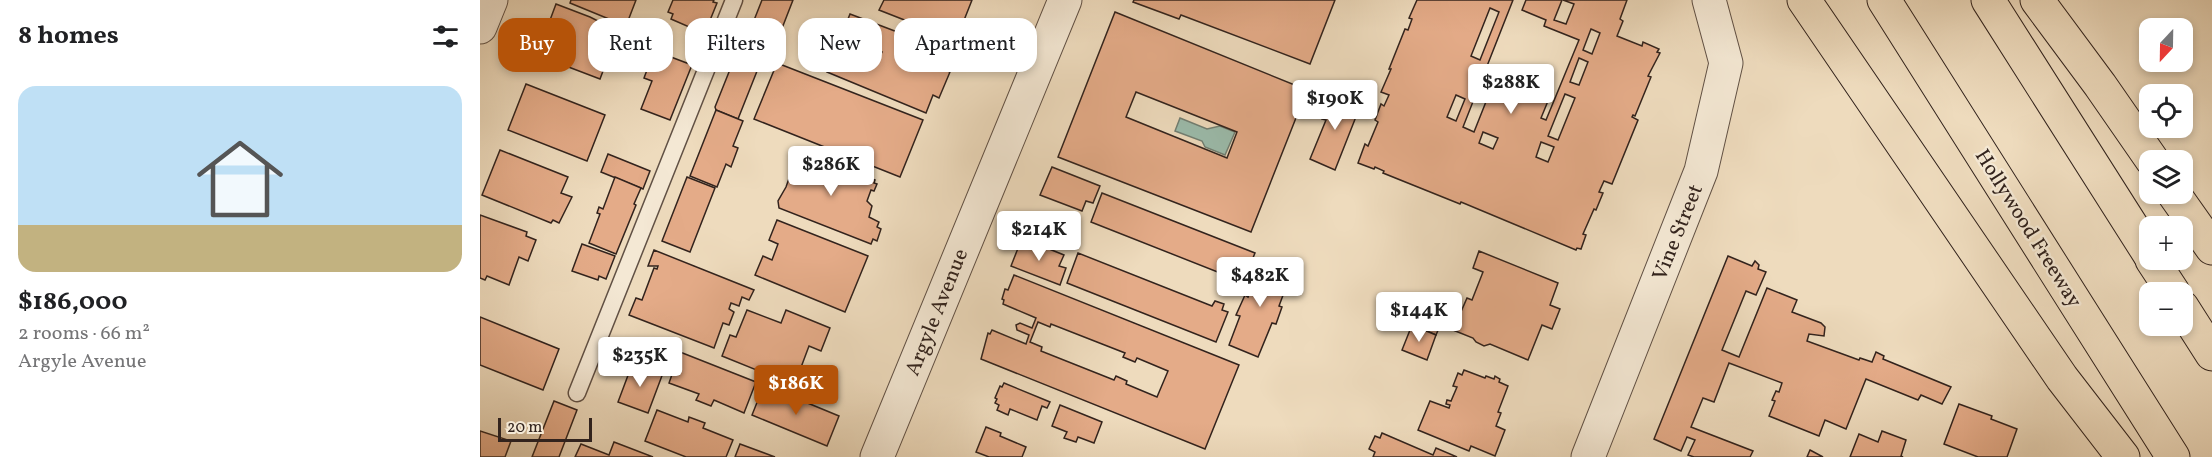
<!DOCTYPE html>
<meta charset="utf-8">
<style>
:root{--surface:#fff;--page:#f2f2f2;--text:#202124;--muted:#757577;--accent:#b45309}
body{margin:0;font-family:Vollkorn,serif;background:var(--page);color:var(--text);height:100vh;display:flex;flex-direction:column;font-size:22px;white-space:nowrap}
*{box-sizing:border-box;margin:0}
p{font-size:20px;color:var(--muted)}
.icon{flex:none;width:33px;height:33px;fill:none;stroke:currentColor;stroke-width:2;stroke-linecap:round;stroke-linejoin:round}
.map{position:relative;flex:1;overflow:hidden}
.details{display:flex;flex-direction:column;background:var(--surface);width:480px}
.details>*{flex:none}
.guide{position:absolute;left:18px;top:18px;width:570px;height:54px;display:flex;gap:12px}
.needle{width:39px;rotate:202deg}
.tools{position:absolute;left:1659px;top:18px;display:grid;gap:12px}
.tools a{display:grid;place-items:center;width:54px;height:54px;border-radius:12px;background:var(--surface);box-shadow:0 3px 9px #0003;font-size:30px}
.scale{position:absolute;left:18px;bottom:15px;width:94px;box-sizing:border-box;padding-left:6px;border:3px solid #32231d;border-top:0;font-size:16px;line-height:21px;white-space:nowrap;color:#32231d;-webkit-text-stroke:4px #f4e8d4;paint-order:stroke}
.price{position:absolute;translate:-50% -51px;padding:0 14px;border-radius:6px;background:#fff;color:#222;font-size:20px;line-height:39px;filter:drop-shadow(0 2px 3px #0008)}
.price::after{content:'';position:absolute;left:50%;top:36px;width:18px;height:14px;margin-left:-9px;background:inherit;clip-path:polygon(0 0,100% 0,50% 100%)}
.price.active{background:var(--accent);color:#fff}
ul{padding:0;list-style:none}
li{display:grid;align-content:center;gap:12px;height:318px;padding:0 18px}
li span{display:grid;place-items:center;height:186px;border-radius:18px;color:#555}
li>.icon{margin-inline-start:auto}
span .icon{width:108px;height:108px;fill:#fffc;stroke-width:1}
li b{font-size:26px}
h2{display:flex;justify-content:space-between;align-items:center;height:72px;padding:0 18px;font-size:26px}
.chip{padding:0 21px;border-radius:18px;background:var(--surface);box-shadow:0 3px 9px #0003;font-size:21px;line-height:54px}
.chip.active{background:var(--accent);color:#fff}
main{display:flex;flex:1;min-height:0}
.map>svg:first-child{display:block}
.water{fill:#9bbcac;stroke:#717f73;stroke-width:1.5}
.building{fill:#e4ab88;stroke:#32231d;stroke-width:1.5;fill-rule:evenodd}
.lines{fill:none;stroke-linecap:round;stroke-linejoin:round}
.service-casing{stroke:#615145;stroke-width:19}
.minor-casing{stroke:#615145;stroke-width:35}
.motorway-casing{stroke:#32231d;stroke-width:35}
.service{stroke:#f4e8d4;stroke-width:16}
.minor{stroke:#f4e8d4;stroke-width:33}
.motorway{stroke:#eedbbd;stroke-width:33}
.labels{text-anchor:middle;stroke-width:4.5;stroke-linejoin:round;paint-order:stroke}
.street-label{font-size:21px;fill:#32231d;stroke:#f4e8d4}
</style>
<main>
<section class="details">
<h2>8 homes<svg class="icon" aria-label="filters" viewBox="0 0 24 24"><path d="M4 7h16M4 17h16"/><circle cx="9" cy="7" r="2"/><circle cx="15" cy="17" r="2"/></svg></h2>
<ul>
<li><span style="background:linear-gradient(#bfe0f5 75%,#c2b280 0)"><svg class="icon" aria-label="home" viewBox="0 0 24 24"><path d="M3 11l9-7 9 7M6 9v11h12V9"/></svg></span><div><b>$186,000</b><p>2 rooms · 66 m²</p><p>Argyle Avenue</p></div></li>
</ul>
</section>
<div class="map">
<svg width="1732" height="457" viewBox="0 0 1732 457">
<rect width="100%" height="100%" fill="#eedbbd"/>
<filter id="stains"><feTurbulence type="fractalNoise" baseFrequency=".00333" numOctaves="4"/><feColorMatrix values="0 0 0 0 .2 0 0 0 0 .09 0 0 0 0 .02 0 0 0 .5 -.17"/></filter>
<radialGradient id="worn" r=".72"><stop offset=".6" stop-color="#630" stop-opacity="0"/><stop offset="1" stop-color="#630" stop-opacity=".3"/></radialGradient>
<path class="water" d="M700,118l27,11 13,-3 15,6 -10,23 -20,-8 -3,-6 -27,-10z"/>
<g class="building">
<path d="M91,0h65l-10,26 -56,-23z"/>
<path d="M193,0h41l-1,2 4,1 -13,32 -4,-1 1,-2 -30,-13 2,-5 -5,-2z"/>
<path d="M282,0h31l-21,54 -27,-11z"/>
<path d="M404,0h88l-17,43 -49,-19 1,-3 -28,-11z"/>
<path d="M654,0h201l-25,64 -129,-49 -2,4 -46,-17z"/>
<path d="M937,0h96l-50,127 11,5 21,-53 4,2 1,-3 9,4 2,-5 26,11 -3,7 14,6 -7,17 5,2 33,-80 -35,-14 2,-6 -24,-10 4,-10h36l-8,20 12,4 8,-20 -11,-4h64l-7,19 3,2 -6,15 25,10 1,-4 16,7 -2,3 3,1 -12,23 3,1 -16,39 -2,-1 -1,2 6,3 -26,64 -8,-3 -5,11 4,1 -7,17 -2,-1 -11,25 3,1 -5,14 -4,-1 -1,2 -115,-48 -1,2 -77,-31 1,-2 -9,-4 -1,2 -16,-6 7,-19 3,2 10,-24 -3,-2 6,-16 3,2 5,-11 -8,-3 10,-23h-2l16,-40 3,1 4,-11 -3,-1zM1010,8l9,4 -19,48 -9,-4zM1111,29l9,4 -8,21 -9,-4zM1099,58l9,4 -9,23 -9,-3zM1085,94l10,4 -17,42 -10,-4zM976,95l9,4 -9,22 -9,-4zM1003,132l15,6 -5,11 -14,-6zM1061,142l13,5 -6,15 -12,-5z"/>
<path d="M76,4l34,13 28,14 -18,48 -63,-24z"/>
<path d="M635,12l192,78 -56,142 -193,-75zM656,92l101,40 -10,26 -101,-41z"/>
<path d="M370,14l100,38 -7,17 7,3 -11,26 -6,-3 -7,18 -99,-41zM383,45l19,7 -6,14 -19,-7 1,-3 -4,-1 3,-9 5,2z"/>
<path d="M261,42l24,9 -27,68 -22,-9 -1,-3z"/>
<path d="M183,54l29,11 -22,55 -29,-11 11,-28 -8,-3 6,-16 9,3z"/>
<path d="M297,63l146,57 -23,57 -146,-58z"/>
<path d="M46,84l79,31 -18,46 -79,-31z"/>
<path d="M853,93l28,11 -26,66 -25,-11 16,-39 -4,-1z"/>
<path d="M236,110l27,11 -10,25 5,2 -7,19 -5,-3 -9,23 -27,-11z"/>
<path d="M20,150l68,27 -7,16 11,4 -13,26 -6,-3 -2,3 -69,-28z"/>
<path d="M321,150l74,30 -1,3 3,1 -3,7 -3,-1 -4,11 5,5 -3,11 10,5 -2,5 4,2 -4,12 -4,-2 -2,5 -92,-36 -1,-7 8,-14 6,-17v-6l4,-8z"/>
<path d="M128,154l42,17 -7,18 -42,-17z"/>
<path d="M572,167l48,19 -7,17 -7,-2 -4,10 -42,-16z"/>
<path d="M135,177l26,11 -7,16 2,1 -20,49 -27,-11 11,-29 -3,-1 2,-6 4,2z"/>
<path d="M207,177l28,11 -25,64 -28,-11z"/>
<path d="M622,193l153,60 -12,29 -152,-60z"/>
<path d="M0,215l47,17 -1,4 10,4 -8,21 -9,-4 -10,28 -22,-9 -2,4 -5,-2z"/>
<path d="M297,220l91,36 -23,56 -90,-37 8,-19 9,4 6,-16 -9,-4z"/>
<path d="M542,238l42,17 -5,11 7,2 -6,17 -49,-19z"/>
<path d="M102,244l33,12 -9,23 -7,-3 -1,4 -26,-9z"/>
<path d="M174,250l100,40 -5,10 -7,-3 -3,9 -8,-3 -2,6 5,3 -5,13 -6,-2 -9,25 -85,-33 7,-17 6,2 12,-32 3,1 1,-3h-10z"/>
<path d="M999,251l79,32 -8,22 10,4 -8,20 -10,-4 -14,35 -38,-16 -6,2 -8,-4 -3,-4 -20,-8 14,-32 5,2 11,-28 -10,-4z"/>
<path d="M598,253l134,53 3,-5 9,3 -2,6 6,2 -12,30 -149,-59z"/>
<path d="M1248,256l24,10 3,-5 4,4 -1,4 8,3 -10,23 -10,-4 -24,59 17,7 28,-69 30,12 -5,12 29,11 4,4 -1,9 -15,-2 -2,7 52,19 1,-2 12,4 4,-10 8,4 -1,3 68,28 -9,17 -21,-9 -3,5 -52,-21 -20,50 -21,-9 -6,16 -50,-20 6,-15 -3,-1 4,-9 3,1 3,-9 -53,-20 -15,39 -11,-4 -12,29 62,24 -3,6h-56l-6,-2 7,-15 -8,-3 -6,14 -27,-12z"/>
<path d="M783,260l29,11 -13,35 3,1 -6,17 -4,-1 -14,34 -29,-12 11,-29 -4,-1 9,-20 3,2z"/>
<path d="M534,275l225,90 -34,84 -224,-90 7,-26 2,1 2,-4 34,14 3,-9 -12,-5 -1,-5 4,-2 12,5 4,-10 -33,-14 1,-4 -2,-1 3,-10 3,1zM558,322l12,5 1,-3 74,29 -2,4 12,5 2,-4 31,13 -11,26 -31,-13 1,-3 -11,-5 -2,4 -73,-29 1,-4 -12,-5z"/>
<path d="M942,299l25,10 -11,26 -24,-10z"/>
<path d="M267,310l34,13 5,-13 44,18 -9,23 -12,-5 -15,40 -26,-9 1,-2 -47,-19 8,-21 6,2z"/>
<path d="M0,317l79,32 -16,41 -63,-25z"/>
<path d="M932,325l24,10 -9,25 -25,-10z"/>
<path d="M200,352l76,30 -12,31 -30,-13 -3,6 -15,-6 3,-6 -30,-11z"/>
<path d="M153,362l30,11 -15,40 -30,-11z"/>
<path d="M984,370l21,8 1,-2 8,3 1,-3 5,3 -1,3 9,4 -10,26 3,1 -5,13 9,4 -10,26 -24,-10 -2,5 -51,-21 12,-29 19,7 1,-3 -4,-1 1,-4 4,1 6,-14 -4,-1 5,-13 4,2z"/>
<path d="M524,383l46,19 -3,6 -5,-2 -5,14 -27,-11 -2,6 -11,-5 2,-5 -4,-2 2,-4 -2,-1 5,-12 2,1z"/>
<path d="M284,385l75,31 -12,30 -75,-31z"/>
<path d="M74,401l23,9 -18,47h-27z"/>
<path d="M1479,404l33,12 -1,3 26,10 -10,28h-29l-34,-13z"/>
<path d="M580,405l42,17 -8,21 -16,-6 -2,5 -12,-4 3,-6 -15,-6z"/>
<path d="M177,410l31,12 1,-5 16,6 -2,5 30,12 -7,17h-40l-41,-16z"/>
<path d="M506,427l15,6 -1,3 26,11 -4,10h-33l-13,-5z"/>
<path d="M0,431l31,10 -6,16h-25z"/>
<path d="M1402,431l24,9 -5,16 2,1h-53l9,-23 19,8z"/>
<path d="M902,433l51,22 3,-7 21,9h-84l2,-5 -6,-3 6,-13 5,2z"/>
<path d="M134,442l39,15h-78l6,-13 28,11z"/>
<path d="M260,444l35,13h-40z"/>
<path d="M1330,450l13,7h-16z"/>
</g>
<g class="lines">
<defs>
<path id="service" d="M97,393l157,-393"/>
<g id="minor">
<path d="M0,27l11,-27"/>
<path d="M397,457l188,-457"/>
<path d="M1108,457l113,-286 25,-108 -17,-63"/>
</g>
<g id="motorway">
<path d="M1324,0l258,378 61,79"/>
<path d="M1404,0l289,457"/>
<path d="M1508,0l162,255"/>
<path d="M1557,0l63,85 52,75"/>
<path d="M1694,194l38,54"/>
<path d="M1672,260l21,32"/>
<path d="M1702,307l30,47"/>
</g>
</defs>
<use href="#service" class="service-casing"/>
<use href="#minor" class="minor-casing"/>
<use href="#motorway" class="motorway-casing"/>
<use href="#service" class="service"/>
<use href="#minor" class="minor"/>
<use href="#motorway" class="motorway"/>
</g>
<g class="labels">
<g class="street-label">
<text transform="translate(1549 228) rotate(58)" y="7">Hollywood Freeway</text>
<text transform="translate(1197 232) rotate(-68)" y="7">Vine Street</text>
<text transform="translate(456 312) rotate(-68)" y="7">Argyle Avenue</text>
</g>
</g>
<rect width="100%" height="100%" filter="url(#stains)"/>
<rect width="100%" height="100%" fill="url(#worn)"/>
</svg>
<div class="tools">
<a><svg class="needle" viewBox="-14 -14 28 28"><path d="M0-13l5 13h-10z" fill="#e53935"/><path d="M0 13l5-13h-10z" fill="#757577"/></svg></a>
<a><svg class="icon" aria-label="locate" viewBox="0 0 24 24"><circle cx="12" cy="12" r="6"/><path d="M12 2v4M12 18v4M2 12h4M18 12h4"/></svg></a>
<a><svg class="icon" aria-label="layers" viewBox="0 0 24 24"><path d="M12 4l9 5-9 5-9-5zM3 14l9 5 9-5"/></svg></a>
<a>+</a>
<a>−</a>
</div>
<div class="scale">20 m</div>
<b class="price" style="left:1031px;top:115px">$288K</b>
<b class="price" style="left:855px;top:131px">$190K</b>
<b class="price" style="left:351px;top:197px">$286K</b>
<b class="price" style="left:559px;top:262px">$214K</b>
<b class="price" style="left:780px;top:308px">$482K</b>
<b class="price" style="left:939px;top:343px">$144K</b>
<b class="price" style="left:160px;top:388px">$235K</b>
<b class="price active" style="left:316px;top:416px">$186K</b>
<div class="guide">
<a class="chip active">Buy</a>
<a class="chip">Rent</a>
<a class="chip">Filters</a>
<a class="chip">New</a>
<a class="chip">Apartment</a>
</div>
</div>
</main>
